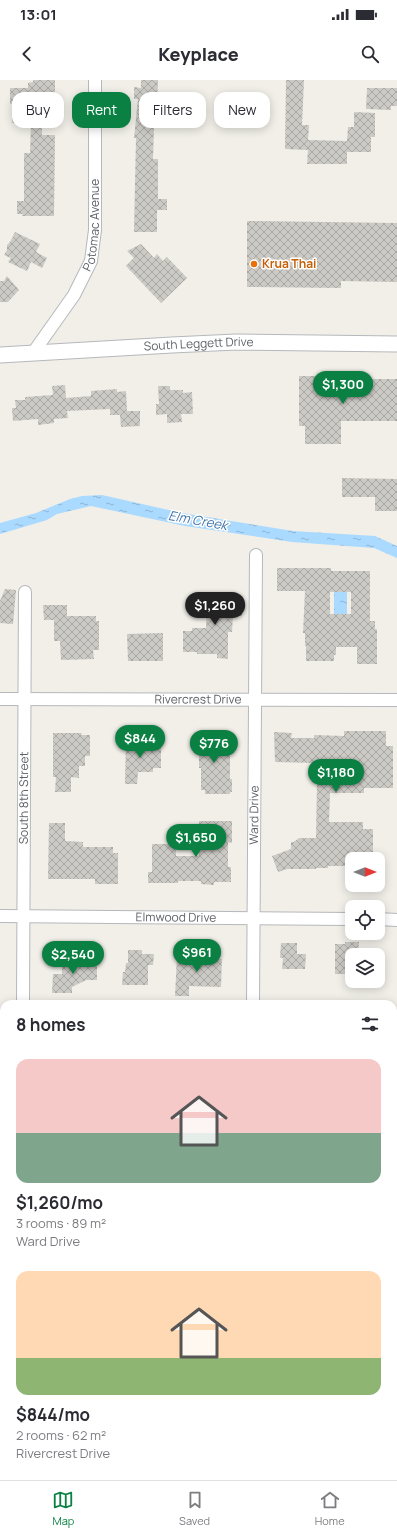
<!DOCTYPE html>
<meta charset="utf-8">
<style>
:root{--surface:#fff;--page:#f7f7f7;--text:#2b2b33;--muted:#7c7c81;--line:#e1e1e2;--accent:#0b8043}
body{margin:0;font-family:Manrope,sans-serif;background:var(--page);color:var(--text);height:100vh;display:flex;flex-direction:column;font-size:15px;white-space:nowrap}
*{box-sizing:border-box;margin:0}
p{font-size:13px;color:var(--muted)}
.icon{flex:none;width:22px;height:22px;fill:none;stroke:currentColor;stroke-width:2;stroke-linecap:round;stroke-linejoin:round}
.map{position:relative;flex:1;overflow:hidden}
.side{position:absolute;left:0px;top:920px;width:397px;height:480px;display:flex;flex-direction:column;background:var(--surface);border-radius:12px 12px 0 0;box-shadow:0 2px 10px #0003}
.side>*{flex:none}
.hud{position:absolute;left:12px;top:12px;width:373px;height:36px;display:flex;gap:8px}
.needle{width:26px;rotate:90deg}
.buttons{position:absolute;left:345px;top:772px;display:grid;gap:8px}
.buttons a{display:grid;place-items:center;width:40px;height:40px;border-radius:8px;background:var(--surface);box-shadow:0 2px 10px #0003;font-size:20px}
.price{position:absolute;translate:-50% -34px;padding:0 9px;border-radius:14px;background:var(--accent);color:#fff;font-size:13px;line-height:26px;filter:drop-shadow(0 1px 2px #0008)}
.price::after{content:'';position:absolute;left:50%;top:24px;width:12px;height:9px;margin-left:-6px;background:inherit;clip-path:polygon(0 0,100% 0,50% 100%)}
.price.active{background:#222;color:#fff}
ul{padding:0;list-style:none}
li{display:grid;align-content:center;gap:8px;height:212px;padding:0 16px}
li span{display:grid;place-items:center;height:124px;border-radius:12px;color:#555}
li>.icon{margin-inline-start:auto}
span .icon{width:72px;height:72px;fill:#fffc;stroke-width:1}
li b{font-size:17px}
h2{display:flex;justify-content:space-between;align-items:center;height:48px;padding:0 16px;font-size:17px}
.pill{padding:0 14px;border-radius:12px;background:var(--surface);box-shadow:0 2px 10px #0003;font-size:14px;line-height:36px}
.pill.active{background:var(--accent);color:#fff}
.status{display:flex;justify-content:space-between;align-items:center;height:28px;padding:0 20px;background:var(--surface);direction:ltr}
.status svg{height:11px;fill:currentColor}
header{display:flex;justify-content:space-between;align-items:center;height:52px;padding:0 16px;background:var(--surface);font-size:18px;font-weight:800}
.menu{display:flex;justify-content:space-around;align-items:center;height:56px;border-top:1px solid var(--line);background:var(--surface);font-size:11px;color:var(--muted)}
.menu a{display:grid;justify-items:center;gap:2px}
.menu .active{color:var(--accent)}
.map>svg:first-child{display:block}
.water{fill:url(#water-ripples)}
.building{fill:url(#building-cross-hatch);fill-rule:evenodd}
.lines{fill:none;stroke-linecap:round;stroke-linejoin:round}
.minor-casing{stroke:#b5b8bc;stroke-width:14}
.tertiary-casing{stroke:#b5b8bc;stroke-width:17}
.minor{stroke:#fff;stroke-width:12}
.tertiary{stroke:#fff;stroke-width:15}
.food-dot{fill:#e8710a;stroke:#fff;stroke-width:1.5}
.labels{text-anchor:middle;stroke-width:3;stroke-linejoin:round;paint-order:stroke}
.street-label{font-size:12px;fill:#5f6368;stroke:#fff}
.food-label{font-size:12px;font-weight:bold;fill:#c56008;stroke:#fff;text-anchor:start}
.water-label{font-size:13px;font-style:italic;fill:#4174aa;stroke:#fff}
</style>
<div class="status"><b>13:01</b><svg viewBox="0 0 49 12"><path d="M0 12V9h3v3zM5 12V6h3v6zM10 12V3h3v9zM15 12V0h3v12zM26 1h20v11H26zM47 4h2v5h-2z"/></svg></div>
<header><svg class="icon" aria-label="back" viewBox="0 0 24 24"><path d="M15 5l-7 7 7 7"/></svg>Keyplace<svg class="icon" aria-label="search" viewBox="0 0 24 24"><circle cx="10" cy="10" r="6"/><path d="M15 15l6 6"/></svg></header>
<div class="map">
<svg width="397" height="1400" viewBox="0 0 397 1400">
<defs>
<pattern id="water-ripples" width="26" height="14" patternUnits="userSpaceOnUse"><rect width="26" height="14" fill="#aadaff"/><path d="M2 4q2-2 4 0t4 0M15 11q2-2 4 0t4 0" fill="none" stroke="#8eb4d2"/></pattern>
<pattern id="building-cross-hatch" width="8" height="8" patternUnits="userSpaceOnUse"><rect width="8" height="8" fill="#cccac5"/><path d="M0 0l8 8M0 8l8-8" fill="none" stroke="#a9a8a4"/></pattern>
</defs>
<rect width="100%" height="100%" fill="#f1efe8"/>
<g class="water">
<path d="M102,415l80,18 111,18 82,5 22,10v12l-23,-10 -82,-6 -107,-16 -94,-20 -34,8 -10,6 -47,14v-11l36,-10 34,-14 12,-3z"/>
<rect x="334" y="508" width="13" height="27"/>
</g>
<g class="building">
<path d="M33,0h22v15h-13v40h13l-1,81h-32l1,-2h-6v-13h7v-48h6l1,-29 -19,-1v-19h-2v-16h18v-5l5,-1z"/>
<path d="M141,0h17l-1,28h3l-1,7h6l-1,13 -10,-1 -1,32h5v40h9v11h-10v22h-23l2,-94h-2l4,-39h-4v-12l7,1z"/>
<path d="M286,0h18l-2,45h7l-1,15 39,1 1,-14h6v-15l21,1v24h-4v15h-24v12h-40l1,-14 -23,-1z"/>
<path d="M367,8h30v18h-6v4l-25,-1z"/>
<path d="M247,141l150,2v59l-56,-1v7l-94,-1z"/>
<path d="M15,152l25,12 -4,8 11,6 -5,10 -11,-6 -4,9 -19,-9 3,-4 -7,-3 3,-5v-5l3,-3z"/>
<path d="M141,164l13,14 3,-4 6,7 4,-4 20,21 -26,25 -35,-37 8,-8 -7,-7z"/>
<path d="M7,196l12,14 -11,12h-8v-21h4z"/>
<path d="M299,296h42v3h56v42h-56v23h-36v-18h-6z"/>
<path d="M65,305l1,13 25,-2v-5l26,-2v3l9,-1 1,20h13v15l-19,1 -1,-12h-10v-6l-43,2 1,7 -14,1v4l-16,2v-6l-25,2 -1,-13h4l-1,-8h10v-3l28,-2 -1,-9z"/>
<path d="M158,306h12v4h13v3l9,-1 1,22h-12l1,8 -15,1v-9l-11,1v-11h3z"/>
<path d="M342,398l55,1v32h-22v-14h-33z"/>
<path d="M277,488h54v3h39v50h5v8h2v35h-20v-17h-21v8h-2v6h-28v-15h-1v-13h-2l2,-42h-28zM330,512h21v22h-21z"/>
<path d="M5,509l11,1 -3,34 -13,-1v-22z"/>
<path d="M207,513h21v3h15l-1,20 -9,-1 -1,17h-4v27l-11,-1v-4h-20v-2h-14v-21h9v-3h14z"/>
<path d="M43,525h24v11h29v5h3v29h-6l1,9 -33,1 -1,-19h-6v-21h-10z"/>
<path d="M163,553v28h-35l-1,-27z"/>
<path d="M344,651h42v15h7v42h-29v5h-34l-1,29h34v7h10v30h-21v7h-24v2h-12v1h-29l-9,3 -6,-16 19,-7v-7h3l5,-4h17l1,-56h-2v-19l-40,-1 -1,-30 18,1 -1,5h23v-3l30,1z"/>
<path d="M199,652h25v23h6v24h2v13h-2v2h-25v-4h-4v-22h-2z"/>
<path d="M53,653h29l-1,2h9v21h-5v10h-6v12l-8,-1v15h-16l1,-15h-3z"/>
<path d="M126,657h13v4l13,1v4l9,1v21h-8v4h-15l-1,12h-12z"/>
<path d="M199,741h33v22l-4,-1v25h3v15h-17v3l-13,-1v-3h-23v2h-30v-11h4v-28h24v12h23z"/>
<path d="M49,743h16v18l18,1v5h30v6h5v31h-23v-5h-47z"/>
<path d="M345,862h14l-1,13h-6v19h-17v-30h10z"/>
<path d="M281,863h16v11h9l-1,15h-23l1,-11h-3z"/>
<path d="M128,870h14v4h12l-1,11h-5v20h-26l1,-13h2l1,-9h2z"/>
<path d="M188,875l29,2 -1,2h6l-1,28 -32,-1v10h-14l2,-40z"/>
<path d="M62,878h26v8h9v14h-11l-14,7v6h-20l1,-19h9z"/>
</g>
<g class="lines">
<defs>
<g id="minor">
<path id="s1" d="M33,273l41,-58 17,-34 4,-31v-150"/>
<path id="s2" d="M0,619l397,1"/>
<path id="s3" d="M0,836l352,3"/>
<path d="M378,839l19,1"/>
<path id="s4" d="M23,924l2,-412"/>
<path id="s5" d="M253,924l3,-449"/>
<path d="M0,1071h4"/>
<path d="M0,1302h4"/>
<path d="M393,1305h4"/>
<path d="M20,1396v4"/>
<path d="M250,1396v4"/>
</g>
<g id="tertiary">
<path id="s6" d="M0,275l172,-10 64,-3 161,2"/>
</g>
</defs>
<use href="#minor" class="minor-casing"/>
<use href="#tertiary" class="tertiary-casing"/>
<use href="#minor" class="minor"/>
<use href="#tertiary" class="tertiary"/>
</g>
<circle class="food-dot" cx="254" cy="184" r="4"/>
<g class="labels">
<g class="street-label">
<text dy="4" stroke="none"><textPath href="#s1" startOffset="145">Potomac Avenue</textPath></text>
<text dy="4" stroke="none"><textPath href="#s6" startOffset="199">South Leggett Drive</textPath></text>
<text dy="4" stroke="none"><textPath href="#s2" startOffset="198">Rivercrest Drive</textPath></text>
<text dy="4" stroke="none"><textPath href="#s4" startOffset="206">South 8th Street</textPath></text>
<text dy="4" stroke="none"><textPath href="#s5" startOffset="189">Ward Drive</textPath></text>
<text dy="4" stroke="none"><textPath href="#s3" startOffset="176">Elmwood Drive</textPath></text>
</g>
<g class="food-label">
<text x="262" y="188">Krua Thai</text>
</g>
<g class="water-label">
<text transform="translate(198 440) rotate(10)" y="5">Elm Creek</text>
</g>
</g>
</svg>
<div class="buttons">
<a><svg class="needle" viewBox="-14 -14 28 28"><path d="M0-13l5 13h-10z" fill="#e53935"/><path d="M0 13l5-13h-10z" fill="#7c7c81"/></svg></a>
<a><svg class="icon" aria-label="locate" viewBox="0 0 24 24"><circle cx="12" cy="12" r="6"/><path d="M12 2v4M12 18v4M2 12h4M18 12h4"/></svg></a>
<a><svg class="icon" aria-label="layers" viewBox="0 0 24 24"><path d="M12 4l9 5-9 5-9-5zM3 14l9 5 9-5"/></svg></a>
</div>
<b class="price" style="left:343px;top:325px">$1,300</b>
<b class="price active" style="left:215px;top:546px">$1,260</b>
<b class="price" style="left:140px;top:679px">$844</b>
<b class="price" style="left:214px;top:684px">$776</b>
<b class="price" style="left:336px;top:713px">$1,180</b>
<b class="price" style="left:196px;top:778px">$1,650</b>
<b class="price" style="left:197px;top:893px">$961</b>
<b class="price" style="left:73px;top:895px">$2,540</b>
<div class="hud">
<a class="pill">Buy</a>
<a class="pill active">Rent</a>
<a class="pill">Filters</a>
<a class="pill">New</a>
</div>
<section class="side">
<h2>8 homes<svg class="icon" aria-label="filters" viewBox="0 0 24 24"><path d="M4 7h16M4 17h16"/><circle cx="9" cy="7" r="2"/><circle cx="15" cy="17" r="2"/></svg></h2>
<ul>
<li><span style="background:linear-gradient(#f6c9c9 60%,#7fa58c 0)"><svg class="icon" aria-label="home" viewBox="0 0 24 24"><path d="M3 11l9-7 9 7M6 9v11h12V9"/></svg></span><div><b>$1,260/mo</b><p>3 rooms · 89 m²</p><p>Ward Drive</p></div></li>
<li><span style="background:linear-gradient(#ffd9b3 70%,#8fb573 0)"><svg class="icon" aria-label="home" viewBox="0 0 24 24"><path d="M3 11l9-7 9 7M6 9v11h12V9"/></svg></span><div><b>$844/mo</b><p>2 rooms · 62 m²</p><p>Rivercrest Drive</p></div></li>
</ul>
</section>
</div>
<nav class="menu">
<a class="active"><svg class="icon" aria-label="map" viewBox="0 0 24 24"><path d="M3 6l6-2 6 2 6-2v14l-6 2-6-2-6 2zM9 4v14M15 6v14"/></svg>Map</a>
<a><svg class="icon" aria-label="saved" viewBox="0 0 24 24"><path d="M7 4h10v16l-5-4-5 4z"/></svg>Saved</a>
<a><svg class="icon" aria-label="home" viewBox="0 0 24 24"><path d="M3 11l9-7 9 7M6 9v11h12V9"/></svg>Home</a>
</nav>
